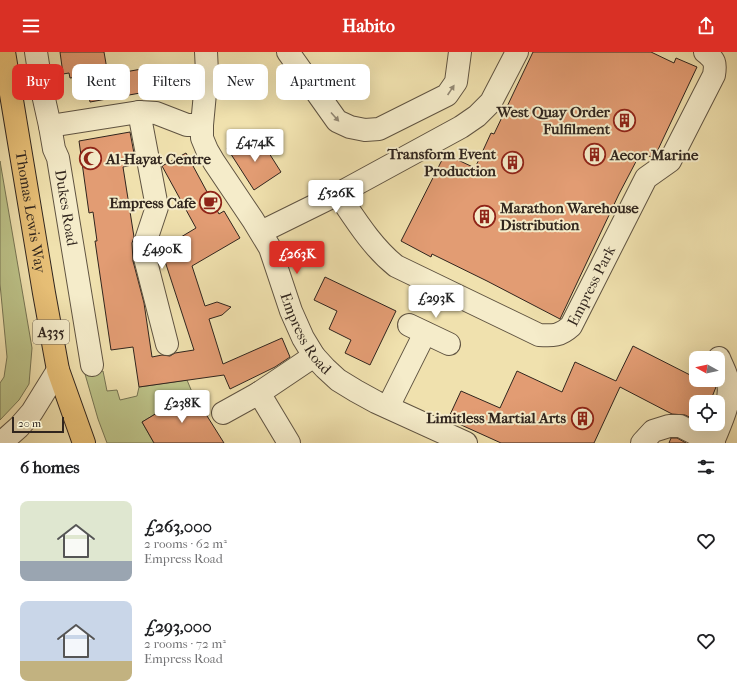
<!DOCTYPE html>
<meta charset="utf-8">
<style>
:root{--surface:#fff;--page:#f6f6f6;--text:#202124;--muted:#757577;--accent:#d93025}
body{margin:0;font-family:"IM FELL French Canon",serif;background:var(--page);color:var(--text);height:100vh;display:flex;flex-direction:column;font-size:15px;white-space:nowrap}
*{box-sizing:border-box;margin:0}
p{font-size:13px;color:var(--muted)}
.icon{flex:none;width:22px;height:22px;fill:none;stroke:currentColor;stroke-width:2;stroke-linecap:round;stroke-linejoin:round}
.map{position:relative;height:391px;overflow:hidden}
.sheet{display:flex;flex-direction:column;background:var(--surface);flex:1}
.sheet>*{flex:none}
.hud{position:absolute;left:12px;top:12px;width:400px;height:36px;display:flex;gap:8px}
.needle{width:26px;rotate:278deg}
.fabs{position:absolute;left:689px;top:299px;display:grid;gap:8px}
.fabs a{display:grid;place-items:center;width:36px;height:36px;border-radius:8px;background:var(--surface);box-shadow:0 4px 16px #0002;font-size:20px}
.scale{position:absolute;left:12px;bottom:10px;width:52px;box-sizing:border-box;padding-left:4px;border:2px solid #30251e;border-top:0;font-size:11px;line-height:14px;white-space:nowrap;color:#30251e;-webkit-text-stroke:3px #f5ecca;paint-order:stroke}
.price{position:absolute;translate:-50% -34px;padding:0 9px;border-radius:4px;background:#fff;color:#222;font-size:13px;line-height:26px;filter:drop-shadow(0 1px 2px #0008)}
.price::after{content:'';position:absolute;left:50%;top:24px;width:12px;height:9px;margin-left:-6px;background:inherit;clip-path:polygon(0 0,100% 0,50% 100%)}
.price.on{background:var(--accent);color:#fff}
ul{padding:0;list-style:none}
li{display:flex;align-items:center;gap:12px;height:100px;padding:0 20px}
li span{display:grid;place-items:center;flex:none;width:112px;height:80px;border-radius:8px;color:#555}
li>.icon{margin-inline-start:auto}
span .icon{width:48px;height:48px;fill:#fffc;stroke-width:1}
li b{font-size:17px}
h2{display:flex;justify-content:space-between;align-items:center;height:48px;padding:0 20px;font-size:17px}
.pill{padding:0 14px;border-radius:8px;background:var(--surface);box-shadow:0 4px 16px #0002;font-size:14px;line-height:36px}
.pill.on{background:var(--accent);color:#fff}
header{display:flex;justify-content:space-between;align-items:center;height:52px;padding:0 20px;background:var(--accent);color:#fff;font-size:18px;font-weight:700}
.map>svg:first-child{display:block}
.green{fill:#bcc288;stroke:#767453}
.building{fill:#e29c73;stroke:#30251e}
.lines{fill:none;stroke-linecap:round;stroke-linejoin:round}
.minor-casing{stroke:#605442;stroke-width:24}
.major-casing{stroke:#30251e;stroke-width:24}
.minor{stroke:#f5ecca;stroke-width:22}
.major{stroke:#e8c077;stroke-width:22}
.oneway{fill:#928874}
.labels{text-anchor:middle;stroke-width:4;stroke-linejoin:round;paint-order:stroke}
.shield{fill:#f5ecca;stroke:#6b6152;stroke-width:1}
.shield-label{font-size:14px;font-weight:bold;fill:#30251e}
.poi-label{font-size:15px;font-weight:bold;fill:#30251e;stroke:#f5ecca;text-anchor:end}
.street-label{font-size:15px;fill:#30251e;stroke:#f5ecca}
</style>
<header><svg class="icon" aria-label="menu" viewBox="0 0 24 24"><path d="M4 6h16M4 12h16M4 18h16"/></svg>Habito<svg class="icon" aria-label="share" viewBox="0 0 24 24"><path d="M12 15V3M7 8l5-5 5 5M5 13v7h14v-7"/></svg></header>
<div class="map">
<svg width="737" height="391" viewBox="0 0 737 391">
<rect width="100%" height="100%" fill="#f0e1ae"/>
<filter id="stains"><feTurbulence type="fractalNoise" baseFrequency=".005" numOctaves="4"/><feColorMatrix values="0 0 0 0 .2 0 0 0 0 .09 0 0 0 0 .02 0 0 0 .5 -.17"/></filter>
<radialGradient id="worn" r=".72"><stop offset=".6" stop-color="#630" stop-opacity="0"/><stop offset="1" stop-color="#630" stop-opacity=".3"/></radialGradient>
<g class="green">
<path d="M0,109l32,187 -3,36 -10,16 -19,20v-37l4,-6 3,-20 -7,-73z"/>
<path d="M103,319l4,20 10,-1 3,10 17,-4 2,-9 48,-7 5,12 -50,30 12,21h-47l-9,-24 -13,-45z"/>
</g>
<g class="building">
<path d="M60,0h44l4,23 45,-8 4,23 -67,12 -5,-26 -15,2 -1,-5 -6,1z"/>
<path d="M533,0h118l23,11 2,-5 21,9 -42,89 -2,2 -12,-6 -22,42 -59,125 -73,-38 -55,-27 -1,3 -30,-16 44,-87 30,14 16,-35 3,1z"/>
<path d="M130,80l6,32 -13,3 11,70 -2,6 1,18 11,42 8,54 10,-2 8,1 5,-3 19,-3 -33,-101 35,-21 -34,-62 24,-13 33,61 5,-3 16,27 -48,28 13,40 12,-4 14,5 -9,8 -13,4 14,45 59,-26 8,19 -15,10 -45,22 -6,-14 -85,12 -6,-40 -22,3 -16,-109h2l-4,-29 -4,1 -10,-72z"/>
<path d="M240,87l8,13 14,-10 19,30 -27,18 -27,-42z"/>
<path d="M325,225l71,34 -26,54 -25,-12 6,-13 -22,-11 8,-18 -23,-11z"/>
<path d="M633,294l63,32v2h5l15,7 -6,15h-14v18l-11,-5 -13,-1 -52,-27 -26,56h-93l-53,-24 13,-28 39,17 17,-37 45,21 13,-30 41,19z"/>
<path d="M192,340l32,51h-70l-12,-21z"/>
<path d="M671,386h6l9,5h-17z"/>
</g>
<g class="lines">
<defs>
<g id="minor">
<path id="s1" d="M36,0l6,38 8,36 4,23 4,9 34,207"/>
<path id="s2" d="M206,0l1,20 -5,53v13l5,12 7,12 39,58 17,28 21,63 12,27 11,18 11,12 13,12 18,11 20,11 90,41"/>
<path d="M288,0l49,69 13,6 15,3 14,-1 68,-34 9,-13 4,-30"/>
<path d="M139,60l18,95 -12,36v15l22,86"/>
<path d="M50,74l89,-14 17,1 31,12h15"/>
<path id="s3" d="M338,142c17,25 34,53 58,72l143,69c14,1 21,1 32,-9l75,-148 24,-17 44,-86c2,-12 1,-15 -9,-23"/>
<path d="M261,180l77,-38 123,-67 16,-11 14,-14 26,-50"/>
<path d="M409,273l40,19"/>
<path d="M259,341l30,50"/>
<path d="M388,355l37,-74"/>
<path d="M223,361l36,-20 55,-37"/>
<path d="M713,390c7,-18 19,-40 15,-60 -1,-8 -6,-16 -9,-24"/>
<path d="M1,391l18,-16 13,-15 26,-42"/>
<path d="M642,391l11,-12 16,-5h11l34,17"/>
</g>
<g id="major">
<path id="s4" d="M4,0l40,241 14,77 26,73"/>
</g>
</defs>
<use href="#minor" class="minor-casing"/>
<use href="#major" class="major-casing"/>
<use href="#minor" class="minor"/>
<use href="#major" class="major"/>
</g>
<defs><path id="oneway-solid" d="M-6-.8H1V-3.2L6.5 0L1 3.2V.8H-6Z"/></defs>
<g class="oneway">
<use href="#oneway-solid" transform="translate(451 38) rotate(-56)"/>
<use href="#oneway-solid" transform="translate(335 65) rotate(48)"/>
</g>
<defs>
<symbol id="building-ring" viewBox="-11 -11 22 22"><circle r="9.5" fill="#f5ecca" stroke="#8f2418" stroke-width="1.5"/><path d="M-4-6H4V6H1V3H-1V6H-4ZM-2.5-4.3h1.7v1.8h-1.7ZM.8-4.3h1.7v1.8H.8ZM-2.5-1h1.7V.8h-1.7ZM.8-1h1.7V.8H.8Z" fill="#8f2418"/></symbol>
<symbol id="mosque-ring" viewBox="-11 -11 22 22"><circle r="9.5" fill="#f5ecca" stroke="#8f2418" stroke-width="1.5"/><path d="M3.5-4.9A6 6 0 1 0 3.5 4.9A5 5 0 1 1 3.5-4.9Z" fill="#8f2418"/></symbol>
<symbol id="cafe-ring" viewBox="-11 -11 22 22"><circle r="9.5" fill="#f5ecca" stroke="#8f2418" stroke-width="1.5"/><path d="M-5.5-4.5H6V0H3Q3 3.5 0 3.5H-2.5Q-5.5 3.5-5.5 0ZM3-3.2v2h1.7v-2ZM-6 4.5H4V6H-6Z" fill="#8f2418"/></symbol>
</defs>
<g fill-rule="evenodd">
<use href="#building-ring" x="612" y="56" width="25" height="25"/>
<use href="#building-ring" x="582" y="90" width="25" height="25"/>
<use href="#mosque-ring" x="78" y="94" width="25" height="25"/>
<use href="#building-ring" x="500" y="98" width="25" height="25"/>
<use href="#cafe-ring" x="198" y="138" width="25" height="25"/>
<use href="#building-ring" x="472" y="152" width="25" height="25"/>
<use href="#building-ring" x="570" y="354" width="25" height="25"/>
</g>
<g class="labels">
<rect class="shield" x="33" y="268" width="36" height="24" rx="3"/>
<g class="shield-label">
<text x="51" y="285">A335</text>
</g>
<g class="poi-label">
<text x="610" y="65">West Quay Order<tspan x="610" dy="17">Fulfilment</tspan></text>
<text x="496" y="107">Transform Event<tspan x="496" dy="17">Production</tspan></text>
<text x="610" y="108" text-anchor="start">Aecor Marine</text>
<text x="106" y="112" text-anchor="start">Al-Hayat Centre</text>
<text x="196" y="156">Empress Cafe</text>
<text x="500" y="161" text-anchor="start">Marathon Warehouse<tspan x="500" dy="17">Distribution</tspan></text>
<text x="566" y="371">Limitless Martial Arts</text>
</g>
<g class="street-label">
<text dy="5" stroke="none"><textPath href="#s1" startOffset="159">Dukes Road</textPath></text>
<text dy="5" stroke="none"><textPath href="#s4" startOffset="162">Thomas Lewis Way</textPath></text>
<text dy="5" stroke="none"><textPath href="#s3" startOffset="331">Empress Park</textPath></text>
<text dy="5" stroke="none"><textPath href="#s2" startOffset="309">Empress Road</textPath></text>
</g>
</g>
<rect width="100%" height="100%" filter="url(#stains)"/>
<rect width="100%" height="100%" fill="url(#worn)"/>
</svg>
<div class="fabs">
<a><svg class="needle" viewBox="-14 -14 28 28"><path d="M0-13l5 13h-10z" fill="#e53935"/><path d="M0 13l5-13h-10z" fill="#757577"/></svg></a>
<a><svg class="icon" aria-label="locate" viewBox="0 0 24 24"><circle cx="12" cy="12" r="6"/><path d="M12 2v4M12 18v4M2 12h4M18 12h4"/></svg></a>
</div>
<div class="scale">20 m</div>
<b class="price" style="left:255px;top:111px">£474K</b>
<b class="price" style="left:336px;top:162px">£526K</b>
<b class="price" style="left:162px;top:218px">£490K</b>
<b class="price on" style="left:297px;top:223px">£263K</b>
<b class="price" style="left:436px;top:267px">£293K</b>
<b class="price" style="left:182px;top:372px">£238K</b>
<div class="hud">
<a class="pill on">Buy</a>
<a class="pill">Rent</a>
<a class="pill">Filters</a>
<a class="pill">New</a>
<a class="pill">Apartment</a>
</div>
</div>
<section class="sheet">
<h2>6 homes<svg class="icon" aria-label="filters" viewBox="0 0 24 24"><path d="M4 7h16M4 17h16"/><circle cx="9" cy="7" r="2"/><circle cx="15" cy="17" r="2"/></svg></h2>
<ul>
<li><span style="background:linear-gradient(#dfe7d0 75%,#9aa5b1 0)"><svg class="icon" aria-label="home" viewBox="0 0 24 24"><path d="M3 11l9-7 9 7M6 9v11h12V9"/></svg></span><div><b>£263,000</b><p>2 rooms · 62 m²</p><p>Empress Road</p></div><svg class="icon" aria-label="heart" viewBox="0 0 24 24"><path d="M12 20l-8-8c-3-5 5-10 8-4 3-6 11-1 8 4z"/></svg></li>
<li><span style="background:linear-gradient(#c9d6e8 75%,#c2b280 0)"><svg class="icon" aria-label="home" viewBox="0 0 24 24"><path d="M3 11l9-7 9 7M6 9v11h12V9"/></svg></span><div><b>£293,000</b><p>2 rooms · 72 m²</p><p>Empress Road</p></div><svg class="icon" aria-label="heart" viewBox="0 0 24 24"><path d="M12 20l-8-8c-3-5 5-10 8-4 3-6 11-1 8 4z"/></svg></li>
</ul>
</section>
